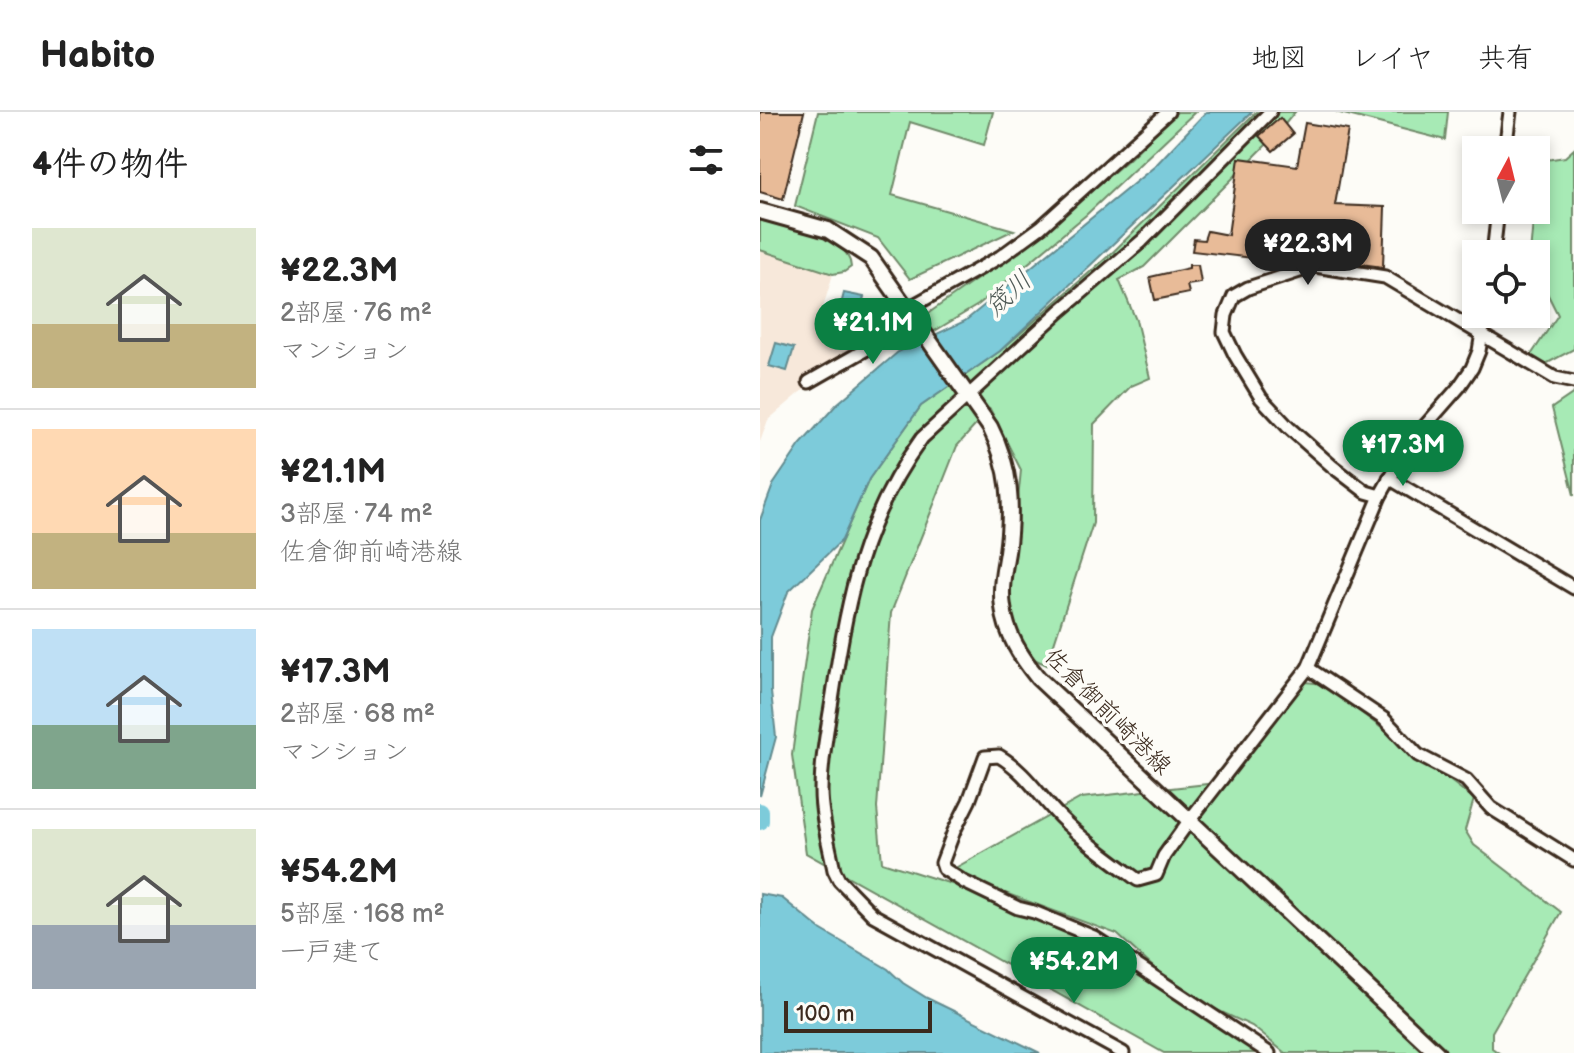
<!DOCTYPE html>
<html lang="ja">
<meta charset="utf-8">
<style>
:root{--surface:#fff;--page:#f6f6f6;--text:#222;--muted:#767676;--line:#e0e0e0;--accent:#0b8043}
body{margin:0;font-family:"Balsamiq Sans","Klee One",sans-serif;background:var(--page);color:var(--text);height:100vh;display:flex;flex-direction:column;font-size:30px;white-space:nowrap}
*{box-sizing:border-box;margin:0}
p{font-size:26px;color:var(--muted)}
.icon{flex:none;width:44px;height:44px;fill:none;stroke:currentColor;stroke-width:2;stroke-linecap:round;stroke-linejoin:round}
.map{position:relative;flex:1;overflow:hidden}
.drawer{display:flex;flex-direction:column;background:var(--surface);width:760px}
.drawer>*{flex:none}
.needle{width:52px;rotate:7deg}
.buttons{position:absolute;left:702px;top:24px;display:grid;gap:16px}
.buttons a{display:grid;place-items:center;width:88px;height:88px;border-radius:0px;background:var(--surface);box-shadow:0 4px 12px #0003;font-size:40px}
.scale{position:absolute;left:24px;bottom:20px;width:148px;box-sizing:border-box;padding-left:8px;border:4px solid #3b2a1e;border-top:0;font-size:22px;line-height:28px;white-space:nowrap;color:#3b2a1e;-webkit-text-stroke:6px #fdfcf7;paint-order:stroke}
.price{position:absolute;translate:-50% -68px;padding:0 18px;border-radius:28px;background:var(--accent);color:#fff;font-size:26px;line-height:52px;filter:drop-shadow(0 2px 4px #0008)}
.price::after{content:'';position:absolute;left:50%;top:48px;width:24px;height:18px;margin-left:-12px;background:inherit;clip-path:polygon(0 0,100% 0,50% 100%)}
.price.on{background:#222;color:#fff}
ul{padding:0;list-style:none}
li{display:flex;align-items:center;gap:24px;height:200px;padding:0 32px}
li+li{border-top:2px solid var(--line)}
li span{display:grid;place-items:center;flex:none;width:224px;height:160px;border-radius:0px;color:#555}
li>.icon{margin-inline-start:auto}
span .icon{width:96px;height:96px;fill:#fffc;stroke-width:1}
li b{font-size:34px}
h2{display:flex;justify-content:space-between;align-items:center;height:96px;padding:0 32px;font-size:34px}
header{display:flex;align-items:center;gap:48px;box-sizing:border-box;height:112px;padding:0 40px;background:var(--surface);border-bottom:2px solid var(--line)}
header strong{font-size:38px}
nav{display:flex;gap:44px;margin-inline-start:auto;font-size:28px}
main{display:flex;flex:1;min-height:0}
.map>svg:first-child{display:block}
.built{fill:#f7e8da}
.green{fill:#a7eab5;stroke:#718a6a;stroke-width:2}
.water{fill:#7dcbda;stroke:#638b8f;stroke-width:2}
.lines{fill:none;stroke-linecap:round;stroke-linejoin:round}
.river{stroke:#7dcbda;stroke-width:18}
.building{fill:#e8bb98;stroke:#3b2a1e;stroke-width:2}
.minor-casing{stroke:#3b2a1e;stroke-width:17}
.major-casing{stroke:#3b2a1e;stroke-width:20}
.minor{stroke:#fdfcf7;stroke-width:11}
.major{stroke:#fdfcf7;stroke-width:14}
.labels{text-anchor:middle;stroke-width:7;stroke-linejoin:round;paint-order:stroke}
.street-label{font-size:24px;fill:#3b2a1e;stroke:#fdfcf7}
.water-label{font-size:26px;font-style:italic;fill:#4f5a56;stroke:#fdfcf7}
</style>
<header>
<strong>Habito</strong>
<nav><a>地図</a><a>レイヤ</a><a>共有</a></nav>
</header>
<main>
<section class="drawer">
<h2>4件の物件<svg class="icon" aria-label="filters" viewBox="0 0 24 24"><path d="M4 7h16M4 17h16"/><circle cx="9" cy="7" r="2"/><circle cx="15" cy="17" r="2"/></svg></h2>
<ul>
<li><span style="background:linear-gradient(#dfe7d0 60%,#c2b280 0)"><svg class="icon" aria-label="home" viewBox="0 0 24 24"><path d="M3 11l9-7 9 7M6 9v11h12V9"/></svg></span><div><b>¥22.3M</b><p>2部屋 · 76 m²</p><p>マンション</p></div></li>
<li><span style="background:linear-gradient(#ffd9b3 65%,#c2b280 0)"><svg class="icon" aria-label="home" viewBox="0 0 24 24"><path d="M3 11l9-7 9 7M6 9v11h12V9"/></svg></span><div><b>¥21.1M</b><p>3部屋 · 74 m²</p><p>佐倉御前崎港線</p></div></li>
<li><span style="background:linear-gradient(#bfe0f5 60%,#7fa58c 0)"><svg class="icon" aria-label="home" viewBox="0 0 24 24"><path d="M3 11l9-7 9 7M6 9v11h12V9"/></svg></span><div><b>¥17.3M</b><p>2部屋 · 68 m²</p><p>マンション</p></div></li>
<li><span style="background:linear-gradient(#dfe7d0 60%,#9aa5b1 0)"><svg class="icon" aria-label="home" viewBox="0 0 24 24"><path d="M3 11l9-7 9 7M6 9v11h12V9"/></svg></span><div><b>¥54.2M</b><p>5部屋 · 168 m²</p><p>一戸建て</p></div></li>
</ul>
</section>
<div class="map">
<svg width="814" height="941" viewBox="0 0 814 941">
<rect width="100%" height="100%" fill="#fdfcf7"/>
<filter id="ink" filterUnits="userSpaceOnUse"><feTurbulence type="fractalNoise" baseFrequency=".0125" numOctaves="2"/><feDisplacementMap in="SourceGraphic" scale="16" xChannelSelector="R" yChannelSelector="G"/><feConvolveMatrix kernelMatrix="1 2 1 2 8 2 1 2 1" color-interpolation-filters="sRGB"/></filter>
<g filter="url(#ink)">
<path class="built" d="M0,138l73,24 -17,57 42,13 -90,76 -8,22z"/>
<g class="green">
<path d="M58,0h175l-9,33 -74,-23 -18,73 122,35 -104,49 -32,-41 -83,-32z"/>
<path d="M417,0h18l-109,103 -108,90 -72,43 -16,-8 146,-102 93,-79z"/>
<path d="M496,0h39l-19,23 -132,132 -25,13 17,40 14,58 -19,8 -37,38 -1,99 -46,142 -28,-13 -11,-52 13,-130 -31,-61 -33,37 -66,167 -14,195 5,54 95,30 124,48 74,47 -58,-53 -169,-62 133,-74 144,-16 81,-100 18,2 150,115 -9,31 9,15 87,67 -69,120v16l7,5h-214l-33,-27 -65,-30 82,57h-105l-358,-200 -14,-98 20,-146 57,-130 52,-73 79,-55 114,-100z"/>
<path d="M576,0h112l-3,28z"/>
<path d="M814,37v200l-32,17 -13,-8 29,-43 -22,-44v-17h-6l4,-44h2l3,-49 26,-4z"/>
<path d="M0,107c26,7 89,15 91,48l-7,5 -11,2 -73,-24z"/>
<path d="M814,281v102l-22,-87z"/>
</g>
<g class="water">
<path d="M446,0h46l-252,239 -79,55 -52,73 -27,61 -54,52 -17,45v55l5,45 -16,59v-276l13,-35 27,-40 37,-41 61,-52 67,-31 189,-154z"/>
<path d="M84,181l20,4 -11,37 -19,-3z"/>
<path d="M16,231l18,5 -7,23 -18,-5z"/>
<path d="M0,782l22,4 38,31 68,40 15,14 24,15 113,55h-280z"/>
</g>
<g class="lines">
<path class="river" d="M0,700v9"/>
</g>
<g class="building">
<path d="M0,0h44l-21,87 -23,-7z"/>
<path d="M520,6l13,16 -20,17 -14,-15z"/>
<path d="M545,11l43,7 -13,75 50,2 -2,60 -45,-6 2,-9 -68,-10 -2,18 -78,-9 2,-12 10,1 3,-9 21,4 11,-77 58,8z"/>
<path d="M429,153h9l3,18 -14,2 2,8 -34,7 -5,-23 39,-9z"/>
</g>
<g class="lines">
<defs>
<g id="minor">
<path d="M745,38l5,-38"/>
<path d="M733,142l5,-44"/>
<path d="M149,196l91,-51 41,-30 127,-115"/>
<path d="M49,270l56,-32 47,-37"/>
<path d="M629,366l185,110"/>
<path d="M620,384l-14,-4 -34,-26 -44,-39 -27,-29 -26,-43 -11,-23 2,-17 8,-19 14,-8 67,-22 70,11 170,101 19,4"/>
<path d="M548,556l76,51 34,36 48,25 25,28 83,52"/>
<path d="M363,941l-250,-138 -34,-35 -5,-10c-5,-26 -13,-53 -13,-79 0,-32 7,-65 12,-97 14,-96 30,-175 89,-256l137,-126 83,-71 128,-129"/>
<path d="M509,941l-175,-116 -60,-25 -16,-4 -54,-26 -20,-13 -2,-6 12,-32 15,-30 16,-44 14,-1c27,16 40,40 61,61 24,24 51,43 78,63l18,-5 8,-19 25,-35 119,-153 72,-172 30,-53 49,-56 13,-19 7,-17 6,-37"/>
</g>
<path id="major" d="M0,99l68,19 43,28 119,169c21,41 23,80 17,125 -3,18 -7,37 -4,55 3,27 18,50 35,71l399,375"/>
</defs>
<use href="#minor" class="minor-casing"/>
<use href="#major" class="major-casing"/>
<use href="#minor" class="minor"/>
<use href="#major" class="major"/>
</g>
</g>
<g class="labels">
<g class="street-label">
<text transform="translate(348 599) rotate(45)" y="8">佐倉御前崎港線</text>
</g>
<g class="water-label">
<text transform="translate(248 181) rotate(-43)" y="9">筬川</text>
</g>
</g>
</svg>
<div class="buttons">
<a><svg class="needle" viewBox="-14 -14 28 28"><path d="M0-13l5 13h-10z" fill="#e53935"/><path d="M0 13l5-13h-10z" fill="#767676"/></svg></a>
<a><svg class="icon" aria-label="locate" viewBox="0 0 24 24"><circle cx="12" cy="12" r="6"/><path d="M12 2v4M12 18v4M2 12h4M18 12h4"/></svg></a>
</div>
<div class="scale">100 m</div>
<b class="price on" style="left:548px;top:175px">¥22.3M</b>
<b class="price" style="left:113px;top:254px">¥21.1M</b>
<b class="price" style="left:643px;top:376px">¥17.3M</b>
<b class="price" style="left:314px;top:893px">¥54.2M</b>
</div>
</main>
